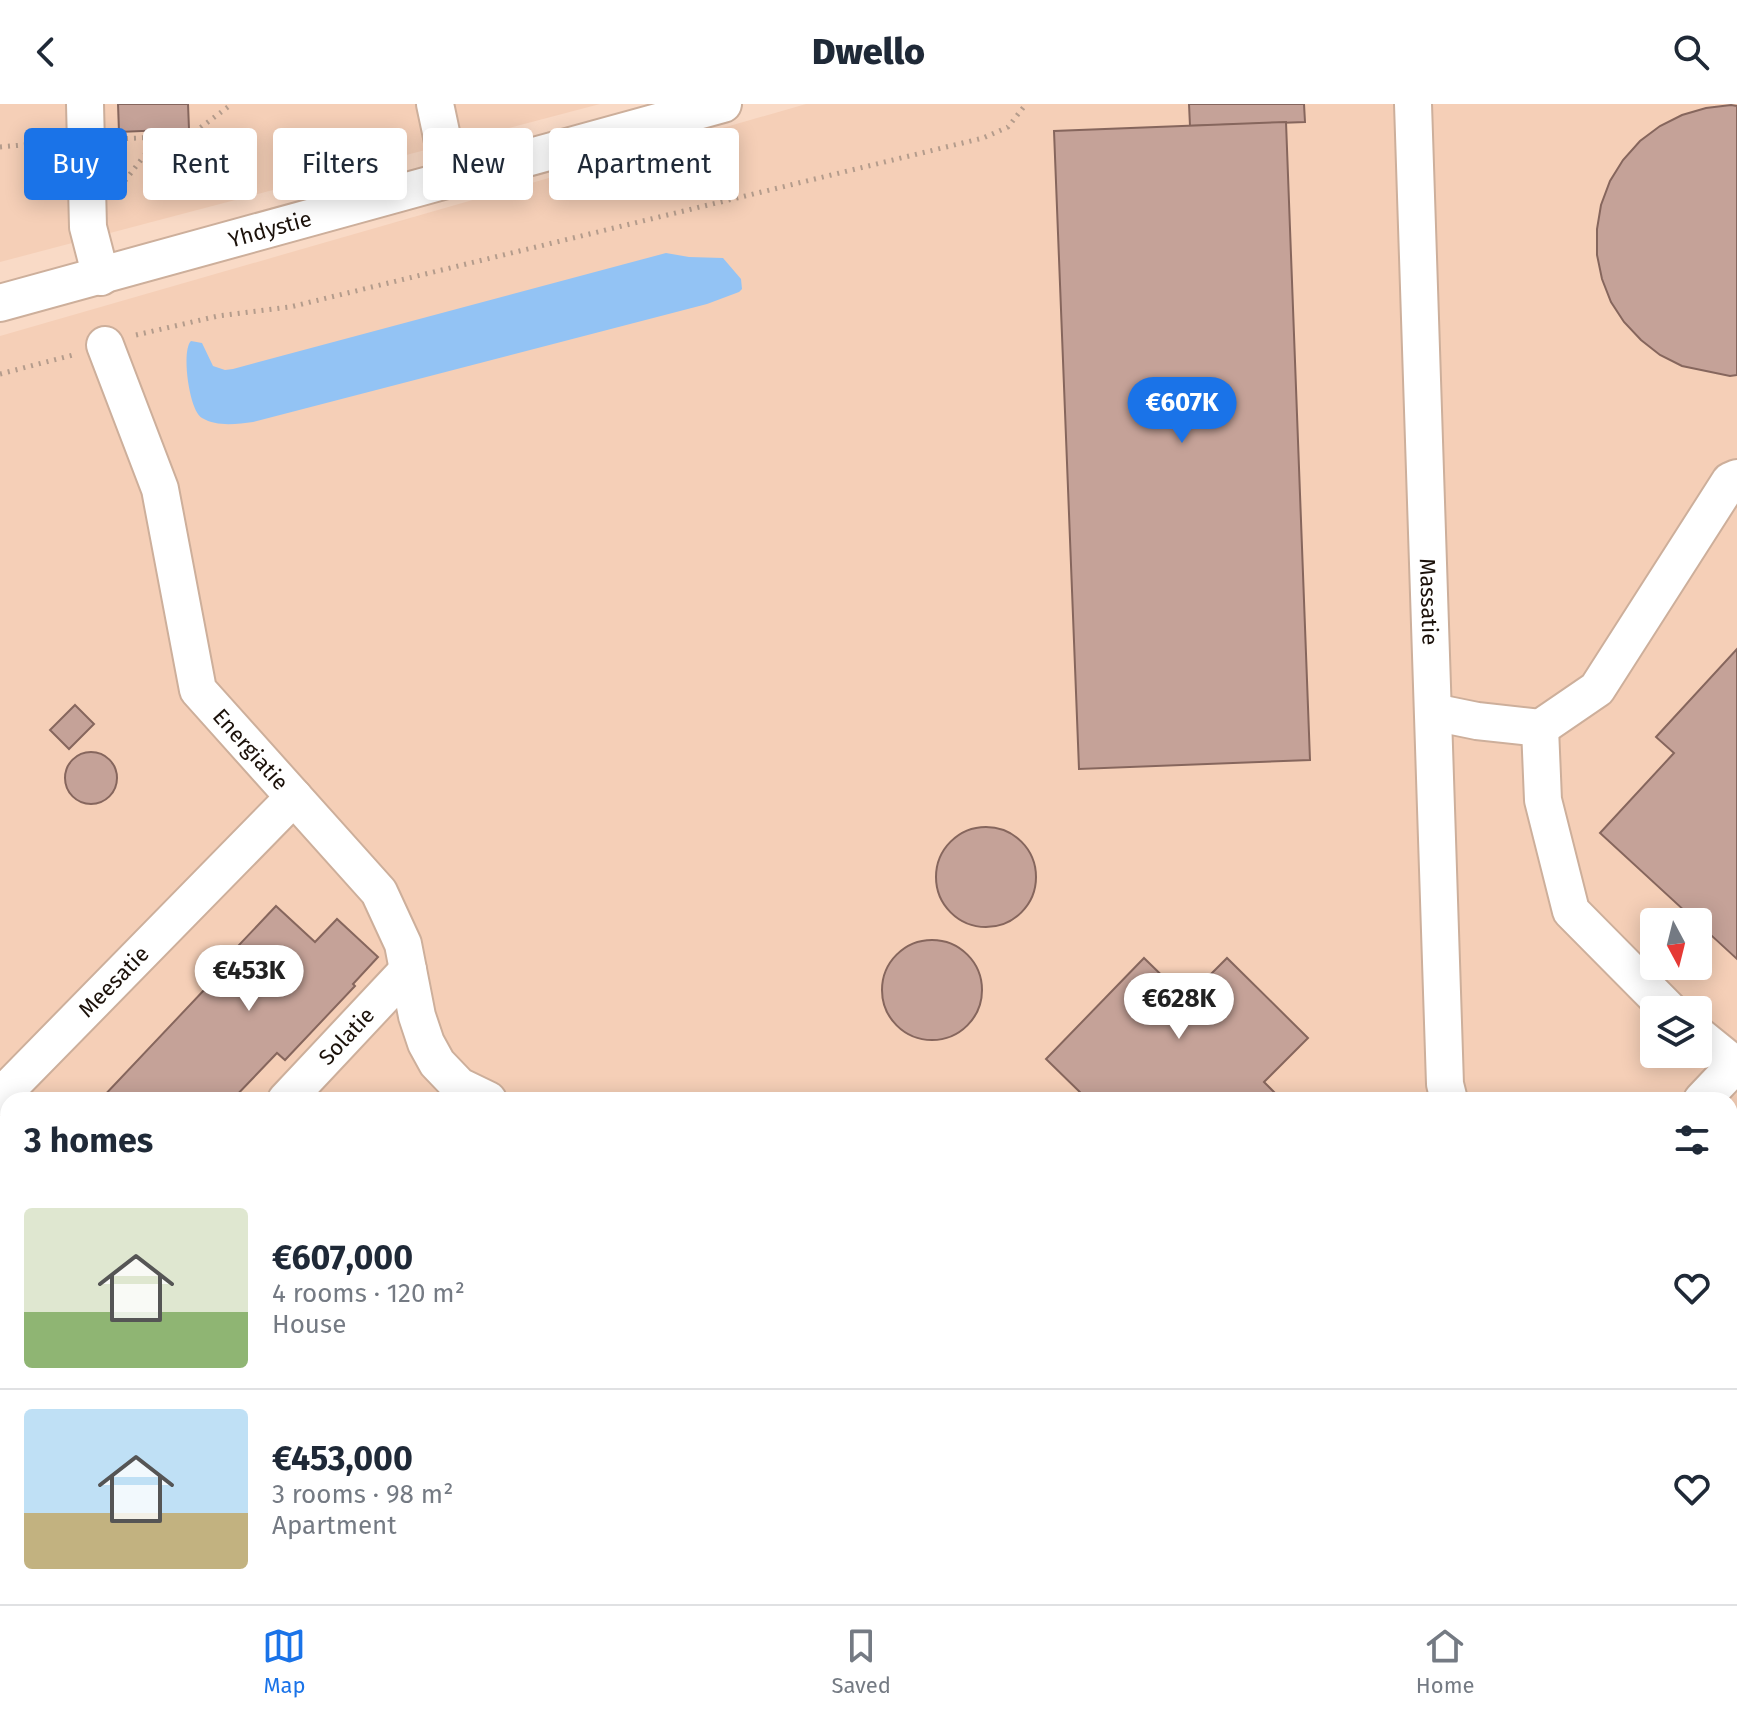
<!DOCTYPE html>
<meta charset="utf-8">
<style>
:root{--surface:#fff;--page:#f2f2f3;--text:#1f2937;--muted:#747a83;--line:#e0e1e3;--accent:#1a73e8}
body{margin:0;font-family:"Fira Sans",sans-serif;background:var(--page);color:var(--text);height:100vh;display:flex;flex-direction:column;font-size:30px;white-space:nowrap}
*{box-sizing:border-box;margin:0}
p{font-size:26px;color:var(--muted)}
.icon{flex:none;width:44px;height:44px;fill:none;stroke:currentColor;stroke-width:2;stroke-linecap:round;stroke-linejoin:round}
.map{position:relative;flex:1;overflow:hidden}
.side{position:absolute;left:0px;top:988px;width:1738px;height:512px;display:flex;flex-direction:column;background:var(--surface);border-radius:24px 24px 0 0;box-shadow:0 4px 20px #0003}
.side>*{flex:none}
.hud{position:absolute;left:24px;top:24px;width:800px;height:72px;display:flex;gap:16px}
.needle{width:52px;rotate:173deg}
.tools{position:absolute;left:1640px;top:804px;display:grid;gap:16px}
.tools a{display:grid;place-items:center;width:72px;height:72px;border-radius:8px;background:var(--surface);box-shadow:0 4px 20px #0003;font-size:40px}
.price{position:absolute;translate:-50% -68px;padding:0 18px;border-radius:28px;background:#fff;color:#222;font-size:26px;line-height:52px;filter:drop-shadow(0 2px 4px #0008)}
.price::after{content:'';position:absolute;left:50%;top:48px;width:24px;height:18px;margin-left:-12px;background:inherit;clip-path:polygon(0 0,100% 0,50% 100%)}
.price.active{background:var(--accent);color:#fff}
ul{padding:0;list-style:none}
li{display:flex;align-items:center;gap:24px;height:200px;padding:0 24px}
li+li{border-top:2px solid var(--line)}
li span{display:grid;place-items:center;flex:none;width:224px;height:160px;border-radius:8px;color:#555}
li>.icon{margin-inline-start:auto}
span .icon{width:96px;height:96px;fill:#fffc;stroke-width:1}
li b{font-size:34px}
h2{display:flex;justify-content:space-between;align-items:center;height:96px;padding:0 24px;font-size:34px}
.tag{padding:0 28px;border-radius:8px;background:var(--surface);box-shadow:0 4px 20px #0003;font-size:28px;line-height:72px}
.tag.active{background:var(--accent);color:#fff}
header{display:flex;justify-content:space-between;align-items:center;height:104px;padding:0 24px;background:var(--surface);font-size:36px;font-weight:800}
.tabs{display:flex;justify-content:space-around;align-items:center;height:112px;border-top:2px solid var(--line);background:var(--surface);font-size:22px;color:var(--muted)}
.tabs a{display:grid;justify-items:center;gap:4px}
.tabs .active{color:var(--accent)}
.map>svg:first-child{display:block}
.built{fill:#f5cfb7;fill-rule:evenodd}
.water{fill:#93c3f4}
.building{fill:#c5a298;stroke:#86665d;stroke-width:2}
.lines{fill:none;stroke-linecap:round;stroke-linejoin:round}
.minor-casing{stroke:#cdaf9b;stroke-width:40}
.path{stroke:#b49c8c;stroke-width:5;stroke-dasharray:2 6;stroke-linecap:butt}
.minor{stroke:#fff;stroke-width:36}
.labels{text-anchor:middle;stroke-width:7;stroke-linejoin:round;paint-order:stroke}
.street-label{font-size:22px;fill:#1b110a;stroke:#fdeade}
</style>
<header><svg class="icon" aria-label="back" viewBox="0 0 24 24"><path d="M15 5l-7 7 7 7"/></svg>Dwello<svg class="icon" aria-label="search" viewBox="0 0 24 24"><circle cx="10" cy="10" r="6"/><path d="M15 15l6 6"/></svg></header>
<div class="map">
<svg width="1737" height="1500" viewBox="0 0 1737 1500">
<rect width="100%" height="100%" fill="#f9dac6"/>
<g class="built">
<path d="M0,0h600l-600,158z"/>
<path d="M806,0h931v1017l-7,7v-28h-1722v496h1287l-8,8h-1287v-1268zM1654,818h44v44h-44zM1654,906h44v44h-44z"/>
</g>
<g class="water">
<path d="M666,149l23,4 34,1 18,21 1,10 -3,3 -32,12 -454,118c-16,2 -36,5 -51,-4 -13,-7 -21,-68 -11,-77l11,2 11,23 12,4 8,-1z"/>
<path d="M1737,1017v483h-450l8,-8h435v-468z"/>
</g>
<g class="building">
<path d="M118,0h70l1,25 -70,3z"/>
<path d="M1189,0h115l1,18 -115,4z"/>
<path d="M1731,1l6,1v269l-7,1 -48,-10 -22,-11 -19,-15 -17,-18 -13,-20 -9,-23 -5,-24v-26l4,-24 9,-24 13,-21 17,-19 20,-15 22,-11 24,-7z"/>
<path d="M1286,18l24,638 -231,9 -25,-638z"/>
<path d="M1737,545v310l-137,-126 74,-80 -18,-16z"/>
<path d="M75,601l19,19 -25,25 -19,-19z"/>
<circle cx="91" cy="674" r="26"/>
<circle cx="986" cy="773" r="50"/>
<path d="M276,802l39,36 22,-23 41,38 -25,27 2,2 -70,74 -8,-7 -45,47h-132l106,-112 -4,-4z"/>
<circle cx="932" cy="886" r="50"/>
<path d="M1144,854l42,41 41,-41 81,80 -44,44 16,16 -2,2h-190l-42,-41z"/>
<path d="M8,1093v139l-8,9v-139z"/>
<path d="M0,1330l8,7v43l-8,8z"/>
<path d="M249,1492h89l-3,4 5,4h-99z"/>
<path d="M592,1492h80l9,8h-96z"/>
<path d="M672,1492h53l-8,8h-36z"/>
</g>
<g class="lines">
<defs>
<g id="minor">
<path d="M85,0l3,123 13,50"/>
<path d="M435,0l16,75"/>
<path id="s1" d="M1413,0l32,980 4,16"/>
<path id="s2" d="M0,199l723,-199"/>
<path id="s3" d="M105,241l55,144 38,201 181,202 24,52 14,72 9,27 11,20 22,23 29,14"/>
<path d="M1433,608l44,9 63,7 57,-39 133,-208 7,-3"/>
<path d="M1540,624l3,72 28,111 98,99"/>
<path d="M1698,931l37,30"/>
<path id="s4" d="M0,993l294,-300"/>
<path id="s5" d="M286,996l122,-130"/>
<path d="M1702,996l35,-37"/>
<path d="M21,1500l7,-8"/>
<path d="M1077,1500l6,-8"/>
<path d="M1220,1500l8,-8"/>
</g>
</defs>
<use href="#minor" class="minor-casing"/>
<g class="path">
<path d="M118,35l41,-2 22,5 51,-38"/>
<path d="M0,43l56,-5"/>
<path d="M120,83l38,-49"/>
<path d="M136,231l82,-19 72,-9 693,-169 25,-11 18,-23"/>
<path d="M0,270l73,-19"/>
</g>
<use href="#minor" class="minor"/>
</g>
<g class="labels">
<g class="street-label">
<text dy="8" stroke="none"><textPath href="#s2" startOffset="280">Yhdystie</textPath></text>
<text dy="8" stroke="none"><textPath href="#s1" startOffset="498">Massatie</textPath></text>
<text dy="8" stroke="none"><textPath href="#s3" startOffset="438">Energiatie</textPath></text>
<text dy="8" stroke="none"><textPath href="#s4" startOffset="162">Meesatie</textPath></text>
<text dy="8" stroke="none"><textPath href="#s5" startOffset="88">Solatie</textPath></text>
</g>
</g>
</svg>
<div class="tools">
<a><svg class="needle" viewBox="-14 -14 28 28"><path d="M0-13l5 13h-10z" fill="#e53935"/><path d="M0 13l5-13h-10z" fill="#747a83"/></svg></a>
<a><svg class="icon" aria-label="layers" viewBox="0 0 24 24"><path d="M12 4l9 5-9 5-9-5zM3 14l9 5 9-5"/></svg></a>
</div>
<b class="price active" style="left:1182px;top:341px">€607K</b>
<b class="price" style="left:249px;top:909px">€453K</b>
<b class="price" style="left:1179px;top:937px">€628K</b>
<div class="hud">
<a class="tag active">Buy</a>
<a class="tag">Rent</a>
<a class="tag">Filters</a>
<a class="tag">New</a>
<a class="tag">Apartment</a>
</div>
<section class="side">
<h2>3 homes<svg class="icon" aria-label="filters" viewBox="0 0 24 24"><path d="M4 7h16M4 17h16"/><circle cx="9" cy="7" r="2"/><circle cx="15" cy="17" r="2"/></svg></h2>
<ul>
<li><span style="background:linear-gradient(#dfe7d0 65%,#8fb573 0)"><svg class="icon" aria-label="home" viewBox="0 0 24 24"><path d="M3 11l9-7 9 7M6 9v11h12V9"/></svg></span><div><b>€607,000</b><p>4 rooms · 120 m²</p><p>House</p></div><svg class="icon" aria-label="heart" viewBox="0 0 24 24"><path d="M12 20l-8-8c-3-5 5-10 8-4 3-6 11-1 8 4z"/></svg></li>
<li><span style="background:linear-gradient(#bfe0f5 65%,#c2b280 0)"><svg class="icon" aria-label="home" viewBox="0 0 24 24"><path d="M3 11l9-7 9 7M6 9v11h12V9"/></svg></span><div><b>€453,000</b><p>3 rooms · 98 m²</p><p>Apartment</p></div><svg class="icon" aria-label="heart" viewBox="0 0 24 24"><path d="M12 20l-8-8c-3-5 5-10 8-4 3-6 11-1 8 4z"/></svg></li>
</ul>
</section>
</div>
<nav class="tabs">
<a class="active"><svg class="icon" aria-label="map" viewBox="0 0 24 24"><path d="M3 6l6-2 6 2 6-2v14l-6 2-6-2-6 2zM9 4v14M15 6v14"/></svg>Map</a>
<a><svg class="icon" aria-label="saved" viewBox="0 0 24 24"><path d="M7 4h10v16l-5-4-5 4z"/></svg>Saved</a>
<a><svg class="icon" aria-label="home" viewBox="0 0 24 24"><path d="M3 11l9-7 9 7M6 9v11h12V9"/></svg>Home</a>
</nav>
